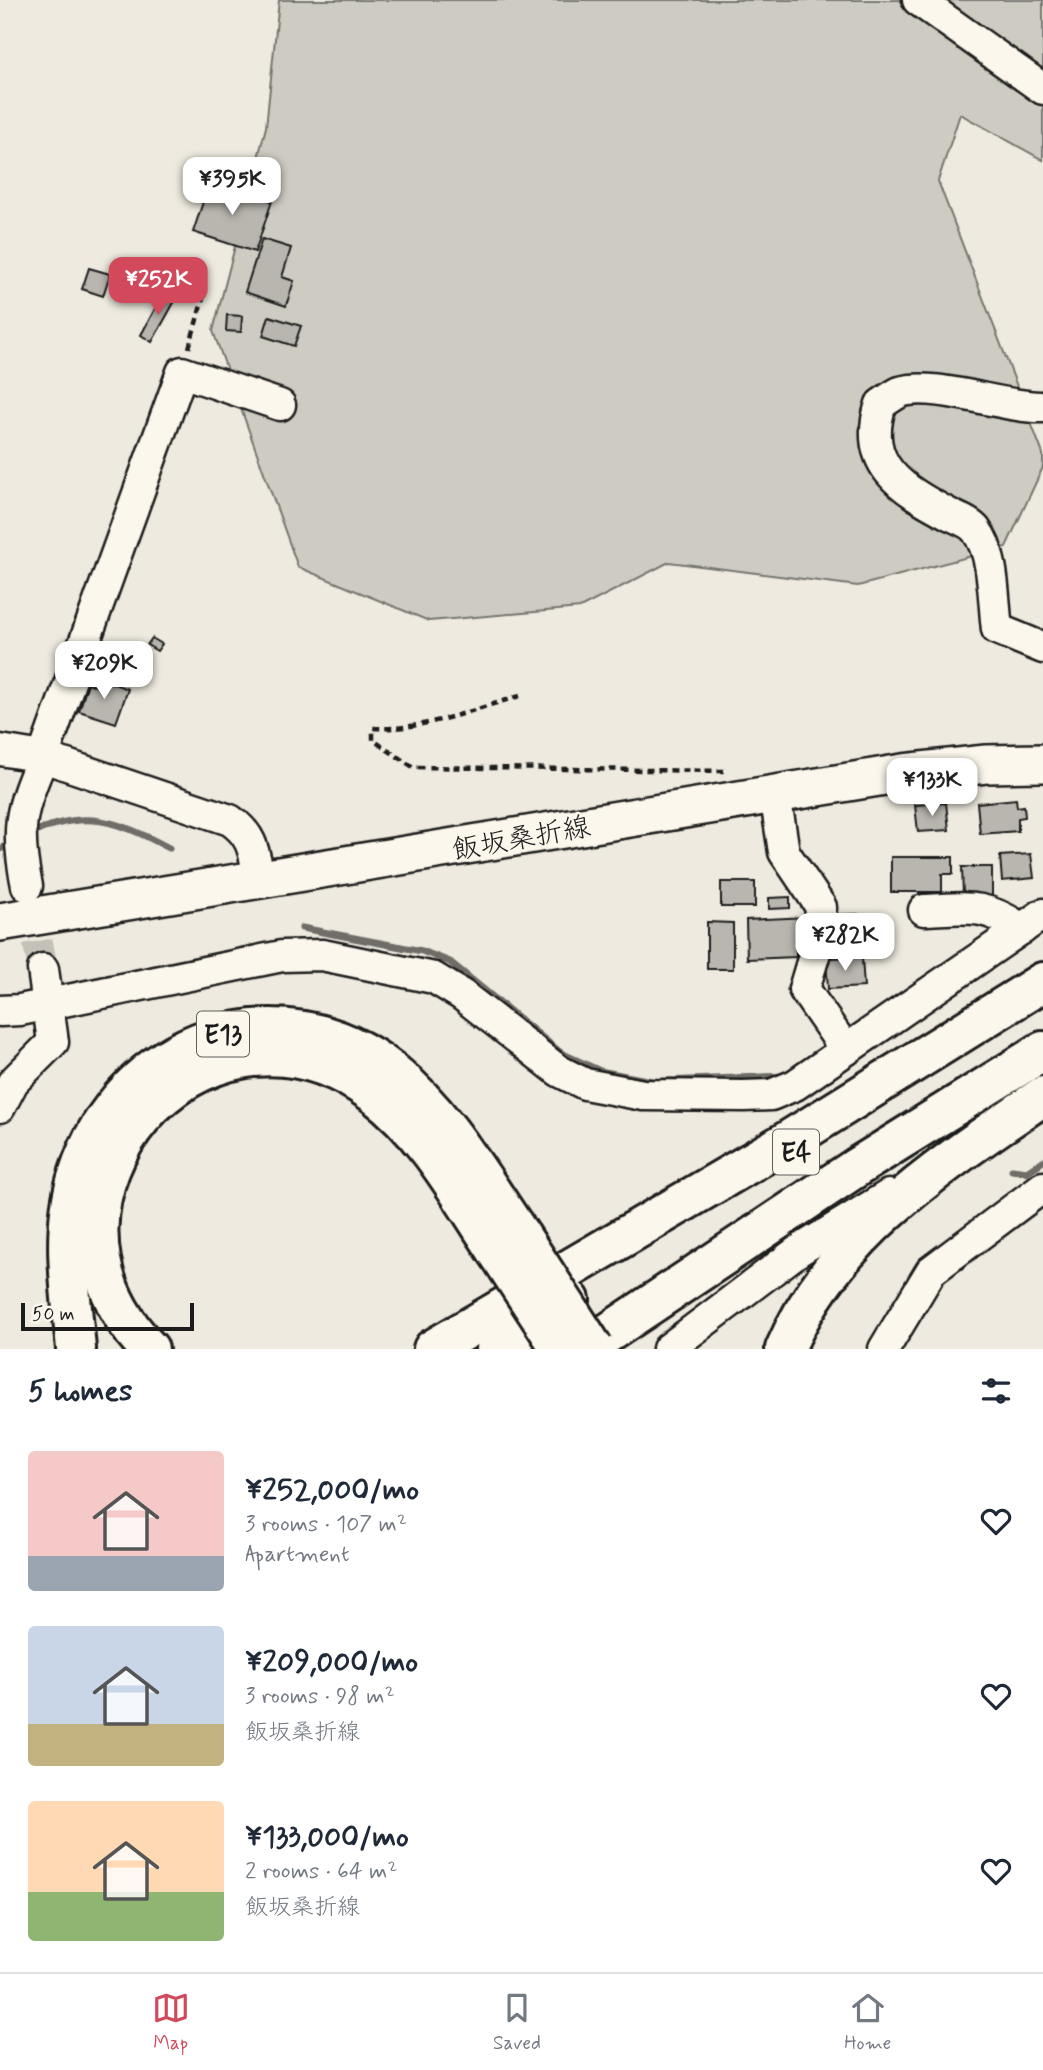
<!DOCTYPE html>
<meta charset="utf-8">
<style>
:root{--surface:#fff;--page:#f2f2f3;--text:#1f2937;--muted:#747a83;--line:#e0e1e3;--accent:#d1495b}
body{margin:0;font-family:Mynerve,"Klee One",sans-serif;background:var(--page);color:var(--text);height:100vh;display:flex;flex-direction:column;font-size:26px;white-space:nowrap}
*{box-sizing:border-box;margin:0}
p{font-size:23px;color:var(--muted)}
.icon{flex:none;width:38px;height:38px;fill:none;stroke:currentColor;stroke-width:2;stroke-linecap:round;stroke-linejoin:round}
.map{position:relative;height:1349px;overflow:hidden}
.panel{display:flex;flex-direction:column;background:var(--surface);flex:1}
.panel>*{flex:none}
.scale{position:absolute;left:21px;bottom:18px;width:173px;box-sizing:border-box;padding-left:7px;border:4px solid #1c1c1c;border-top:0;font-size:19px;line-height:24px;white-space:nowrap;color:#1c1c1c;-webkit-text-stroke:5px #fbf7ec;paint-order:stroke}
.price{position:absolute;translate:-50% -60px;padding:0 16px;border-radius:14px;background:#fff;color:#222;font-size:23px;line-height:46px;filter:drop-shadow(0 2px 4px #0008)}
.price::after{content:'';position:absolute;left:50%;top:42px;width:21px;height:16px;margin-left:-10px;background:inherit;clip-path:polygon(0 0,100% 0,50% 100%)}
.price.on{background:var(--accent);color:#fff}
ul{padding:0;list-style:none}
li{display:flex;align-items:center;gap:21px;height:175px;padding:0 28px}
li span{display:grid;place-items:center;flex:none;width:196px;height:140px;border-radius:7px;color:#555}
li>.icon{margin-inline-start:auto}
span .icon{width:84px;height:84px;fill:#fffc;stroke-width:1}
li b{font-size:30px}
h2{display:flex;justify-content:space-between;align-items:center;height:84px;padding:0 28px;font-size:30px}
.menu{display:flex;justify-content:space-around;align-items:center;height:98px;border-top:2px solid var(--line);background:var(--surface);font-size:19px;color:var(--muted)}
.menu a{display:grid;justify-items:center;gap:4px}
.menu .on{color:var(--accent)}
.map>svg:first-child{display:block}
.green{fill:#ceccc2;stroke:#75746f;stroke-width:2}
.lines{fill:none;stroke-linecap:round;stroke-linejoin:round}
.stream{stroke:#6f6d69;stroke-width:7}
.building{fill:#b9b6af;stroke:#1c1c1c;stroke-width:2}
.minor-tunnel{stroke:#c4c1b8;stroke-width:30;stroke-dasharray:30 15;stroke-linecap:butt}
.minor-casing{stroke:#1c1c1c;stroke-width:35}
.major-casing{stroke:#1c1c1c;stroke-width:42}
.highway-casing{stroke:#1c1c1c;stroke-width:44}
.path{stroke:#1c1c1c;stroke-width:4.5;stroke-dasharray:7 5;stroke-linecap:butt}
.minor{stroke:#fbf7ec;stroke-width:30}
.major{stroke:#fbf7ec;stroke-width:37}
.highway{stroke:#fbf7ec;stroke-width:38}
.highway-bridge-casing{stroke:#1c1c1c;stroke-width:44;stroke-linecap:butt}
.highway-bridge{stroke:#fbf7ec;stroke-width:38}
.labels{text-anchor:middle;stroke-width:5;stroke-linejoin:round;paint-order:stroke}
.shield{fill:#fbf7ec;stroke:#5f5e5a;stroke-width:2}
.shield-label{font-size:26px;font-weight:bold;fill:#1c1c1c}
.street-label{font-size:28px;fill:#1c1c1c;stroke:#fbf7ec}
</style>
<div class="map">
<svg width="1043" height="1349" viewBox="0 0 1043 1349">
<rect width="100%" height="100%" fill="#eeeadf"/>
<filter id="ink" filterUnits="userSpaceOnUse"><feTurbulence type="fractalNoise" baseFrequency=".0143" numOctaves="2"/><feDisplacementMap in="SourceGraphic" scale="14" xChannelSelector="R" yChannelSelector="G"/><feConvolveMatrix kernelMatrix="1 2 1 2 8 2 1 2 1" color-interpolation-filters="sRGB"/></filter>
<g filter="url(#ink)">
<path class="green" d="M279,0h764v160l-83,-46 -22,67 105,273v13l-37,80 -148,39 -189,-24 -89,46 -151,13 -131,-54 -85,-236 53,-204z"/>
<g class="lines">
<g class="stream">
<path d="M29,835c55,-28 89,-14 140,13"/>
<path d="M0,849l15,-7"/>
<path d="M302,928l120,23 28,11 111,91 39,18 52,10"/>
<path d="M664,1081l121,-5"/>
<path d="M1012,1170l15,2 16,-11"/>
</g>
</g>
<g class="building">
<path d="M210,181l62,20 -17,51 -62,-20z"/>
<path d="M262,239l29,9 -9,29 12,4 -8,25 -41,-14z"/>
<path d="M89,268l21,6 -7,22 -21,-7z"/>
<path d="M164,292l12,7 -24,43 -11,-7z"/>
<path d="M227,315l15,1 -1,16 -15,-1z"/>
<path d="M269,316l32,10 -7,20 -31,-10z"/>
<path d="M152,638l10,6 -5,7 -10,-6z"/>
<path d="M112,661l10,3 -4,11 -9,-3z"/>
<path d="M103,680l25,9 -12,34 -37,-12 9,-28 12,5z"/>
<path d="M1016,799l1,8 7,-1 1,11 -7,1v13l-38,3 -3,-31z"/>
<path d="M946,803l3,27 -31,2 -3,-27z"/>
<path d="M1031,854l3,24 -32,3 -2,-25z"/>
<path d="M891,857h62v17h-11v18h-51z"/>
<path d="M962,867h30v29h-29z"/>
<rect x="721" y="882" width="34" height="25"/>
<path d="M790,897v11l-21,1v-11z"/>
<path d="M858,914l1,26 -28,1 -1,-26z"/>
<path d="M809,917l1,22h-14v18l-49,2 -1,-39z"/>
<path d="M707,922l26,1v46h-26z"/>
<path d="M862,957l2,30 -36,2 -2,-31z"/>
</g>
<g class="lines">
<path class="minor-tunnel" d="M29,897l14,72"/>
<defs>
<g id="minor">
<path d="M918,0l125,89"/>
<path d="M1043,407c-39,1 -109,-26 -143,-15 -6,3 -13,8 -19,12 -20,61 21,85 68,110 8,4 22,9 27,16 19,25 17,69 21,99l46,19"/>
<path d="M0,750l43,7 187,63c24,16 24,34 30,61"/>
<path d="M775,794l9,58 37,55 -2,32 -15,50 42,61"/>
<path d="M27,886c-12,-57 -7,-77 16,-129l139,-385 98,33"/>
<path d="M924,910c44,-2 59,-7 98,19"/>
<path d="M0,1011l20,-1 262,-54 40,-1 112,23 28,17 97,76 26,13 58,11 101,1 27,-1 24,-10 248,-171"/>
<path d="M0,1107l13,-25 40,-40 -10,-73"/>
<path d="M668,1349l130,-98 91,-56"/>
<path d="M884,1349l47,-78 112,-84"/>
</g>
<path id="major" d="M0,922l903,-149 83,-9 57,-1"/>
<g id="highway">
<path d="M76,1349c-5,-57 -16,-119 2,-174 43,-135 201,-195 316,-102 53,43 88,107 127,163"/>
<path d="M149,1349c-145,-148 51,-384 224,-256 53,39 88,104 124,158"/>
<path d="M433,1349l351,-206 259,-161"/>
<path d="M496,1349l74,-49"/>
<path d="M584,1349l273,-182 186,-116"/>
<path d="M785,1349c49,-116 158,-185 258,-253"/>
</g>
</defs>
<use href="#minor" class="minor-casing"/>
<use href="#major" class="major-casing"/>
<use href="#highway" class="highway-casing"/>
<g class="path">
<path d="M189,348l16,-57"/>
<path d="M520,696c-47,13 -97,35 -147,32v12l40,27 311,4"/>
</g>
<use href="#minor" class="minor"/>
<use href="#major" class="major"/>
<use href="#highway" class="highway"/>
<defs>
<g id="highway-bridge">
<path d="M521,1236l73,113"/>
<path d="M497,1251l64,98"/>
</g>
</defs>
<use href="#highway-bridge" class="highway-bridge-casing"/>
<use href="#highway-bridge" class="highway-bridge"/>
</g>
</g>
<g class="labels">
<g class="shield">
<rect x="197" y="1011.5" width="52" height="45" rx="5"/>
<rect x="773" y="1129.5" width="46" height="45" rx="5"/>
</g>
<g class="shield-label">
<text x="223" y="1043">E13</text>
<text x="796" y="1161">E4</text>
</g>
<g class="street-label">
<text transform="translate(521 837) rotate(-10)" y="10">飯坂桑折線</text>
</g>
</g>
</svg>
<div class="scale">50 m</div>
<b class="price" style="left:232px;top:217px">¥395K</b>
<b class="price on" style="left:158px;top:317px">¥252K</b>
<b class="price" style="left:104px;top:701px">¥209K</b>
<b class="price" style="left:932px;top:818px">¥133K</b>
<b class="price" style="left:845px;top:973px">¥282K</b>
</div>
<section class="panel">
<h2>5 homes<svg class="icon" aria-label="filters" viewBox="0 0 24 24"><path d="M4 7h16M4 17h16"/><circle cx="9" cy="7" r="2"/><circle cx="15" cy="17" r="2"/></svg></h2>
<ul>
<li><span style="background:linear-gradient(#f6c9c9 75%,#9aa5b1 0)"><svg class="icon" aria-label="home" viewBox="0 0 24 24"><path d="M3 11l9-7 9 7M6 9v11h12V9"/></svg></span><div><b>¥252,000/mo</b><p>3 rooms · 107 m²</p><p>Apartment</p></div><svg class="icon" aria-label="heart" viewBox="0 0 24 24"><path d="M12 20l-8-8c-3-5 5-10 8-4 3-6 11-1 8 4z"/></svg></li>
<li><span style="background:linear-gradient(#c9d6e8 70%,#c2b280 0)"><svg class="icon" aria-label="home" viewBox="0 0 24 24"><path d="M3 11l9-7 9 7M6 9v11h12V9"/></svg></span><div><b>¥209,000/mo</b><p>3 rooms · 98 m²</p><p>飯坂桑折線</p></div><svg class="icon" aria-label="heart" viewBox="0 0 24 24"><path d="M12 20l-8-8c-3-5 5-10 8-4 3-6 11-1 8 4z"/></svg></li>
<li><span style="background:linear-gradient(#ffd9b3 65%,#8fb573 0)"><svg class="icon" aria-label="home" viewBox="0 0 24 24"><path d="M3 11l9-7 9 7M6 9v11h12V9"/></svg></span><div><b>¥133,000/mo</b><p>2 rooms · 64 m²</p><p>飯坂桑折線</p></div><svg class="icon" aria-label="heart" viewBox="0 0 24 24"><path d="M12 20l-8-8c-3-5 5-10 8-4 3-6 11-1 8 4z"/></svg></li>
</ul>
</section>
<nav class="menu">
<a class="on"><svg class="icon" aria-label="map" viewBox="0 0 24 24"><path d="M3 6l6-2 6 2 6-2v14l-6 2-6-2-6 2zM9 4v14M15 6v14"/></svg>Map</a>
<a><svg class="icon" aria-label="saved" viewBox="0 0 24 24"><path d="M7 4h10v16l-5-4-5 4z"/></svg>Saved</a>
<a><svg class="icon" aria-label="home" viewBox="0 0 24 24"><path d="M3 11l9-7 9 7M6 9v11h12V9"/></svg>Home</a>
</nav>
